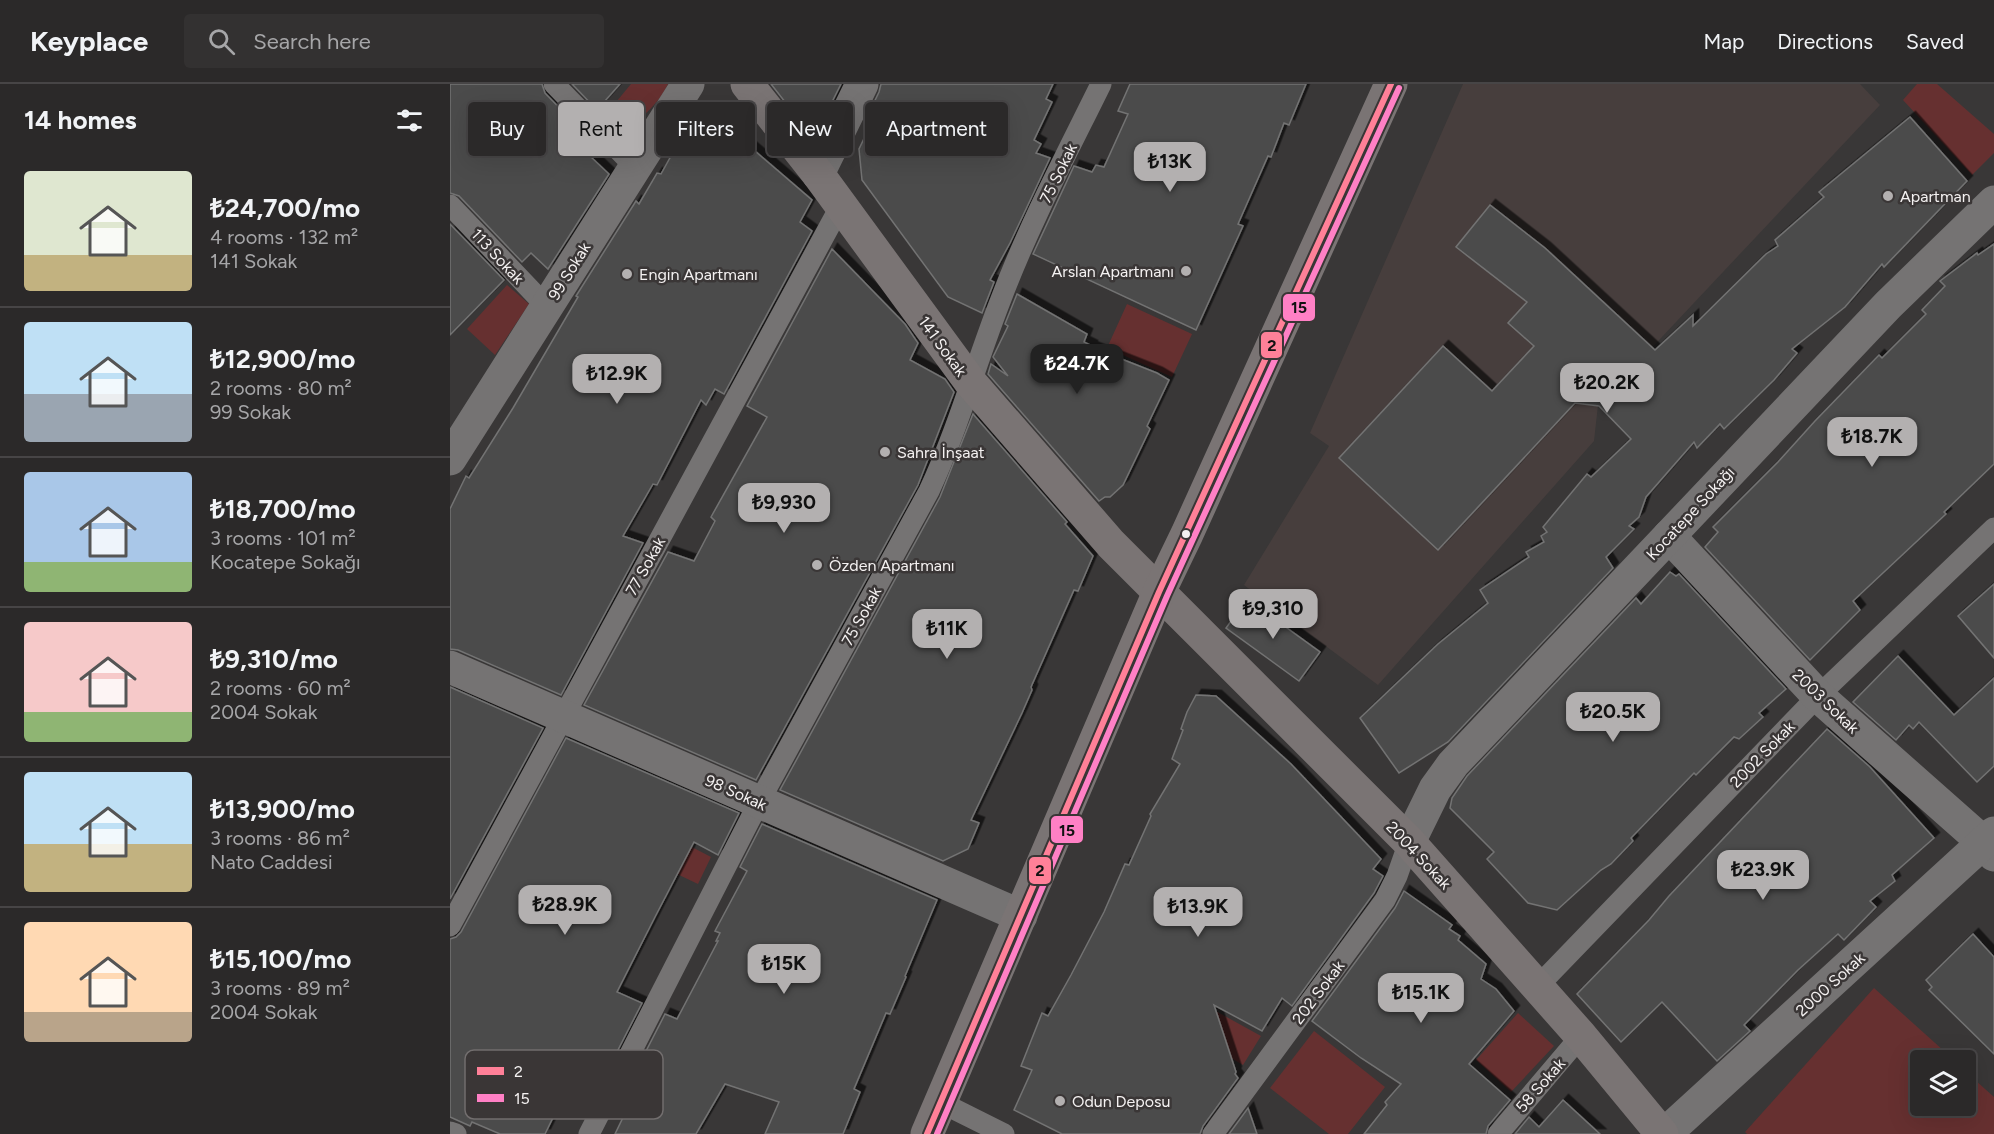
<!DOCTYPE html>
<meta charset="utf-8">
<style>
:root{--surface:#2b2929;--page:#333131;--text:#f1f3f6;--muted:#a6a6a8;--line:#474546;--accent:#b3b0b0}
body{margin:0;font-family:Figtree,sans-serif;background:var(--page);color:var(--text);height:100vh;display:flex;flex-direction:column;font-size:22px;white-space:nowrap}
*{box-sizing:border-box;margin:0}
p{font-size:20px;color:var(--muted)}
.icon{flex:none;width:33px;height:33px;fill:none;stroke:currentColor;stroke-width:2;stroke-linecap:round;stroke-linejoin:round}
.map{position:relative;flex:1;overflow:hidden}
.panel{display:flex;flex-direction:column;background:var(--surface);width:450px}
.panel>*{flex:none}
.top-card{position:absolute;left:18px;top:18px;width:570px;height:54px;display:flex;gap:12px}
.tools{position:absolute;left:1460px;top:966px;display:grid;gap:12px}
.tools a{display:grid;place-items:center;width:66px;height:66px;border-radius:6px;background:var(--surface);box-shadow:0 6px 24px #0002,0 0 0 2px var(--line);font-size:30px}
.price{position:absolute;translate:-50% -51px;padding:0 14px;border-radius:12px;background:var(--accent);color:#111;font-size:20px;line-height:39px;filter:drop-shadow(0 2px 3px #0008)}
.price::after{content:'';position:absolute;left:50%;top:36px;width:18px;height:14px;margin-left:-9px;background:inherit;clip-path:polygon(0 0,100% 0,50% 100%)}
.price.current{background:#222;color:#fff}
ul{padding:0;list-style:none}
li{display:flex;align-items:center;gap:18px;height:150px;padding:0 24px}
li+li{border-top:2px solid var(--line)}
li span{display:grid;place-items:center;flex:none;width:168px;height:120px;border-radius:6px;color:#555}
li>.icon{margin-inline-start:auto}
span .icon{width:72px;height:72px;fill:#fffc;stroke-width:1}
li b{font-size:26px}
h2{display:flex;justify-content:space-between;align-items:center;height:72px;padding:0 24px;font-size:26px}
.tag{padding:0 21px;border-radius:6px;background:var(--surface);box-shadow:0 6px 24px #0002,0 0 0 2px var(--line);font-size:21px;line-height:54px}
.tag.current{background:var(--accent);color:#111}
header{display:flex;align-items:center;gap:36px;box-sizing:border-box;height:84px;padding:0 30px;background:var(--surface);border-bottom:2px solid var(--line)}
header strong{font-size:28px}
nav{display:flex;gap:33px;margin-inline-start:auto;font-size:21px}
.search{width:420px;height:54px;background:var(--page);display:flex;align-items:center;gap:15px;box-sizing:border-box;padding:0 21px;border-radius:6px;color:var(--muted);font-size:22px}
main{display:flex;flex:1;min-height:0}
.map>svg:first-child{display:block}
.built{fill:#473e3d}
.green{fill:#663030}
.building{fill:#4c4c4c;stroke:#737373;stroke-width:1.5;filter:url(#shadow)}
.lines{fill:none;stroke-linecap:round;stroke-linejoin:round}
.lane{stroke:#757373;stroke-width:21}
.street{stroke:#757373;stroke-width:33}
.secondary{stroke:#7a7474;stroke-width:33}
.bus-1-casing{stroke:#3a3636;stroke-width:10}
.bus-2-casing{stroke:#3a3636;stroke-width:10}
.bus-1{stroke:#ff8098;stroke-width:6}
.bus-2{stroke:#ff80c5;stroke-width:6}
.poi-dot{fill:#b3b0b0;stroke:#3a3636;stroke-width:2}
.bus-dot{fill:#f4f1f1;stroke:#3a3636;stroke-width:2}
.labels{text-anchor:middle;stroke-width:5;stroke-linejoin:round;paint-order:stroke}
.street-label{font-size:16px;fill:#f4f1f1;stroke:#3a3636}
.poi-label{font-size:16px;fill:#f4f1f1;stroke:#3a3636;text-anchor:start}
.key{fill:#3a3636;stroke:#726e6e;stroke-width:1.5}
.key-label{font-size:16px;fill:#f4f1f1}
.line-badge{stroke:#3a3636;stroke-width:2}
.pale-badge-label{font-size:16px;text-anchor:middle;font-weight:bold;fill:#111}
</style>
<header>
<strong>Keyplace</strong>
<div class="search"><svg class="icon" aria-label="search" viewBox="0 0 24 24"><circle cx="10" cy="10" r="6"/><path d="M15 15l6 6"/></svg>Search here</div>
<nav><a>Map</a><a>Directions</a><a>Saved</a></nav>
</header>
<main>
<section class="panel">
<h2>14 homes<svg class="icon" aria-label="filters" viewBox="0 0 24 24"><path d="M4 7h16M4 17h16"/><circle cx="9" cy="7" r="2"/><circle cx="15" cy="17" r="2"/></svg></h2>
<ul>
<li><span style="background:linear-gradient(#dfe7d0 70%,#c2b280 0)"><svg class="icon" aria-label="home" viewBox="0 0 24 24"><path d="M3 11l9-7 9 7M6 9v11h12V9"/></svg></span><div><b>₺24,700/mo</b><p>4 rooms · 132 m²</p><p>141 Sokak</p></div></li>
<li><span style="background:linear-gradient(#bfe0f5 60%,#9aa5b1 0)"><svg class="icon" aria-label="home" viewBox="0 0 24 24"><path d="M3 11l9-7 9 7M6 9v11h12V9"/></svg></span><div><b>₺12,900/mo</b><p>2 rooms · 80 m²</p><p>99 Sokak</p></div></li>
<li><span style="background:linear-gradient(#a9c7e8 75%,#8fb573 0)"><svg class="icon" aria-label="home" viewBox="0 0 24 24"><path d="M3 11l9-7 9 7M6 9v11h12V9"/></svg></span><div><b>₺18,700/mo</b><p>3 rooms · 101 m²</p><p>Kocatepe Sokağı</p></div></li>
<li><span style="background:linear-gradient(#f6c9c9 75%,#8fb573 0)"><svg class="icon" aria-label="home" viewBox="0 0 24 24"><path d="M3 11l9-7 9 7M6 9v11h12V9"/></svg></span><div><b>₺9,310/mo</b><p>2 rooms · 60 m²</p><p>2004 Sokak</p></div></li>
<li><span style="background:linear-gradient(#bfe0f5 60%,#c2b280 0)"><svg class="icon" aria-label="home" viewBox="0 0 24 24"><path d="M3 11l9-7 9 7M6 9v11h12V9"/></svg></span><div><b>₺13,900/mo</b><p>3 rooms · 86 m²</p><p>Nato Caddesi</p></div></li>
<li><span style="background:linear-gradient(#ffd9b3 75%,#b9a48a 0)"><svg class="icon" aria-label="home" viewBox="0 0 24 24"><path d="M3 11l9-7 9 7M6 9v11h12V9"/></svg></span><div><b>₺15,100/mo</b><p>3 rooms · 89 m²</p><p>2004 Sokak</p></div></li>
</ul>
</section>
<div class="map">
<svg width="1544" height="1050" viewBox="0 0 1544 1050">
<defs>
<filter id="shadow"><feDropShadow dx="5.5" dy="-5.5" stdDeviation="0" flood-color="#0009"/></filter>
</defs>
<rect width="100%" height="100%" fill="#393737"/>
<path class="built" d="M1013,0h397l20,21 -282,300 -4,36 -216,244 -134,-100 85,-139 -19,-13z"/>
<g class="green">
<path d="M181,0h37c-9,19 -25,33 -42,46l-19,-17z"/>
<path d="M1467,0h20l57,50v19l-22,22 -69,-75z"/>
<path d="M57,201l22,19 -34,51 -28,-26z"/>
<path d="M677,220l65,30 -20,43 -65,-29z"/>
<path d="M192,737l69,36 -13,27 -82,-39z"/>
<path d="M724,904l87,48 -18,29 -81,-47z"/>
<path d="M1424,904l80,72h-34v46h45v-35l29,26v37h-247l-2,-2z"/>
<path d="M1068,929l36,33 -43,46 -35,-32z"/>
<path d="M864,947l71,56 -37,47h-19l-59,-46z"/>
</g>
<g class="building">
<path d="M0,0h92l3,9 35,36 -8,10 37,35 -61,95 -17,-16 -9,9 -63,-66 -9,-3z"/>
<path d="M122,0h48l-23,26z"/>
<path d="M321,0h70l-14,28 -38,-5z"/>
<path d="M431,0h172l-7,15 6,3 -18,38 7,4 -5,9 14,5 -40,85 -20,37 4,2 -12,31 -34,-16 -86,-117 -3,-31 15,-31 -7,-1 12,-25z"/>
<path d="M680,0h176l-17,41 -5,-2 -13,34 -3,-1 -30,68 5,2 -47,104 -163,-76 41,-88 18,6 4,-7 8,2 24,-53 -10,-3z"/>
<path d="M1460,33l57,64 -83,86 -2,-3 -37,43 -53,42 5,4 -23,27 -50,49 -4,-5 -23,24 -3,-6 -48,55 -7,20 -10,9 5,3 -28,28 7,11 -165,174 -49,31 -39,-55 78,-74 50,-41 -8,-13 49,-33 -3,-5 18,-10 -3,-6 6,-4 -4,-5 44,-53 4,3 40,-38 -32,-33 -24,-3 -137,147 -99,-92 104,-112 49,45 42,-45 -26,-23 19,-21 -71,-55 34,-42 55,43 110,102 38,-35v11l73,-72 12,-8 -3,-6 49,-43 -5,-5z"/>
<path d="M253,34l42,29 2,-3 65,56 -12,22 12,9 -88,163 -9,-5 -9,16 -5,-5 -44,85 -4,-1 -30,52 20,7 -82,152 -103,-45 -8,-1v-140l16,-33 3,2 44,-70 65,-111 -2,-1 60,-95 3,3 18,-31 4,1 10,-18z"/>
<path d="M0,140l54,56 -54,55z"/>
<path d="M1544,160v220l-50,48 2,2 -93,87 7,9 -50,50 -105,-113 13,-15 -5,-5 65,-65 37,-41 64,-66 3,3 44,-44 -4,-4 23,-24 -5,-5 37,-28 1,2z"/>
<path d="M382,165l73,75 13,19 -8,17 35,19 9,13 -36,93 -162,295 -172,-75 84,-153 26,9 21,-40 -4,-4 56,-100 -20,-11z"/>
<path d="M567,210l70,40 -3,8 8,4 -1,1 66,26 12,7 -22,46 3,3 -27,56 -13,12h-5l-6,4 -111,-127 3,-10 17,12 -15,-19 15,-31 -3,-2z"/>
<path d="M523,330l94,108 -2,2 28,32 -15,35 -4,-1 -43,97 1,3 -10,23 -51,107 8,3 -11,26 -25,12 -163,-71 160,-293z"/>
<path d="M1220,488l6,4 3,-2 107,115 -27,24 4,4 -24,22 -5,-2 -38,38 -2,-2 -63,65 2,3 -22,23 -10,6 -44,40 -29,-7 -41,-44 7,-7 -44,-44 2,-10 15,-22 169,-178 5,6z"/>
<path d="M1544,500v74l-36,-42z"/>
<path d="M797,515l73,53 -21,29 -73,-53z"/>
<path d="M1448,572l56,59 40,-37v88l-17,16 -58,-60 -6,7 -4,-4 -13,15 -43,-38z"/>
<path d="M0,603l93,41 -93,171z"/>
<path d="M746,611l20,1 75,68 90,95 -8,10 10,7 -9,17 -82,113 -10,-8 -20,33 -48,-26 22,67 -1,2 3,4 -35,48 -3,8h-138l-48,-24 18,-40 -11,-4 21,-53 6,3 23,-41 33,-63 21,-48 4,1 22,-49 -1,-2 30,-50 -8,-5 11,-29 -2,-1 6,-17z"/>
<path d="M1377,645l43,38 64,71 -42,37 3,6 -25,20 6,6 -32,33 -6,-6 -40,36 -54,55 6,6 -33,30 -55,-59 -41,40 -44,-48 72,-74 20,-24z"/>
<path d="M116,654l173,75 -21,42 -24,-13 -39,75 -38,75 25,11 -41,80 -21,-15 -13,26 -2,-1 -20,41h-45l-28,-12 -2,4 -20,-9v-178l6,-2 5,-5z"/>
<path d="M312,740l175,76 -32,76 1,1 -16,37 -4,-1 -32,76 6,3 -17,42h-78l14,-32 -54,-18 -29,50h-81l15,-31 -8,-5 43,-84 12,5 41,-78h-2l4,-8 -5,-2 32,-60 -7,-4z"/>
<path d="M954,807l48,34 -3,4 11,7 -2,4 28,24 -5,15 15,10 18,22 -45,53 41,36 -22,26 -2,8h-122l23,-29 -2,-3 16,-18 -40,-26 -49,-37 83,-113z"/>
<path d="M1523,850l21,23v97l-65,-64 3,-3 -6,-7z"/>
<path d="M1113,1016l37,34h-85l14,-17 10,10z"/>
<path d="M798,1024l9,26h-28z"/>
</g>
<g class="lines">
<g class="lane">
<path d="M104,0l81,83"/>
<path d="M0,121l97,102"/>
<path d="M0,842l391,-721"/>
<path d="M1087,903l281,-291 176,-168"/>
<path d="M492,1019l62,31"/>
<path d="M0,1048l6,2"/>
<path d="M139,1050l170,-332 170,-311c29,-62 47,-128 72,-192 28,-74 65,-144 100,-215"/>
<path d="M763,1050l172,-234 12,-24 12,-34"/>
<path d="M1048,1050l83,-98"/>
</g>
<g class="street">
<path d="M368,90l44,-90"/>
<path d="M0,375l238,-375"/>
<path d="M1219,452l149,160 166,147 10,12"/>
<path d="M0,583l571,249"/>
<path d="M959,758l26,-53 18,-25 435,-459 106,-103"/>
<path d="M1215,1050l329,-301"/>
</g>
<g class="secondary">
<path d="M297,0l71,90 153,209 140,161 298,298 172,194 81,98"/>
<path d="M477,1050l232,-542 28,-58 204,-450"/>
</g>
<defs>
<path id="bus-1" d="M477,1050l232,-542 232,-508"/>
<path id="bus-2" d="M487,1050l230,-538 232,-508"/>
</defs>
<use href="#bus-1" class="bus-1-casing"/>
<use href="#bus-2" class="bus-2-casing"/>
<use href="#bus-1" class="bus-1"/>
<use href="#bus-2" class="bus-2"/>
</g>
<g class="poi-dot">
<circle cx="1438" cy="112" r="6"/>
<circle cx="736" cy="187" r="6"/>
<circle cx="177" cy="190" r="6"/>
<circle cx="435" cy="368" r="6"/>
<circle cx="367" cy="481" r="6"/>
<circle cx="610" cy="1017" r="6"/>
</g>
<circle class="bus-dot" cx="736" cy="450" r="5"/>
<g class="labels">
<g class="street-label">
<text transform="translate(608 89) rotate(-64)" y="6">75 Sokak</text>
<text transform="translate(48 172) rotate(47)" y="6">113 Sokak</text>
<text transform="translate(119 187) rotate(-58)" y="6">99 Sokak</text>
<text transform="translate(493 262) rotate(54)" y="6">141 Sokak</text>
<text transform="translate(1240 429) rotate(-47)" y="6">Kocatepe Sokağı</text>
<text transform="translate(195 482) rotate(-61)" y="6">77 Sokak</text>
<text transform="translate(411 532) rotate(-61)" y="6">75 Sokak</text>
<text transform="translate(1376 617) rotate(44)" y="6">2003 Sokak</text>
<text transform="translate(1312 670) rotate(-46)" y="6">2002 Sokak</text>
<text transform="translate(286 708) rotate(24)" y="6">98 Sokak</text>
<text transform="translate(969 771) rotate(47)" y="6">2004 Sokak</text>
<text transform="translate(1380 900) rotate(-42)" y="6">2000 Sokak</text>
<text transform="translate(868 908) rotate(-53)" y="6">202 Sokak</text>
<text transform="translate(1090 1001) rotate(-49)" y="6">58 Sokak</text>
</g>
<g class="poi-label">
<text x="1450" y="118">Apartman</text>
<text x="724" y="193" text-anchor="end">Arslan Apartmanı</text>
<text x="189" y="196">Engin Apartmanı</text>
<text x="447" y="374">Sahra İnşaat</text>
<text x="379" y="487">Özden Apartmanı</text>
<text x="622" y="1023">Odun Deposu</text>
</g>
</g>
<rect x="15" y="966" width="198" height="69" rx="9" class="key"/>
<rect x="27" y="983" width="27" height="8" fill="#ff8098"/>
<rect x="27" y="1010" width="27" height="8" fill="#ff80c5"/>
<g class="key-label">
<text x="64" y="993">2</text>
<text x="64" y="1020">15</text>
</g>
<g class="line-badge">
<rect x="832" y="209" width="34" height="29" rx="6" fill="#ff80c5"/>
<rect x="810" y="247" width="23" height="28" rx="6" fill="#ff8098"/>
<rect x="600" y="731" width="34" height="29" rx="6" fill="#ff80c5"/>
<rect x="578" y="772" width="24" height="29" rx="6" fill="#ff8098"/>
</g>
<g class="pale-badge-label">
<text x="849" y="229">15</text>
<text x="822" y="267">2</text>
<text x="617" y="752">15</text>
<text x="590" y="792">2</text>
</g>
</svg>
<div class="tools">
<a><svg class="icon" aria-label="layers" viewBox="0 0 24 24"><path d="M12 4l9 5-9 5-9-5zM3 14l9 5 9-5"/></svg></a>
</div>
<b class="price" style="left:720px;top:109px">₺13K</b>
<b class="price current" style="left:627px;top:311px">₺24.7K</b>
<b class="price" style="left:167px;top:321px">₺12.9K</b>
<b class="price" style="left:1157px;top:330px">₺20.2K</b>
<b class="price" style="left:1422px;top:384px">₺18.7K</b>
<b class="price" style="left:334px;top:450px">₺9,930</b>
<b class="price" style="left:823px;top:556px">₺9,310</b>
<b class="price" style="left:497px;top:576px">₺11K</b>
<b class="price" style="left:1163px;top:659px">₺20.5K</b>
<b class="price" style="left:1313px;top:817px">₺23.9K</b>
<b class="price" style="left:115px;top:852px">₺28.9K</b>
<b class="price" style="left:748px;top:854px">₺13.9K</b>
<b class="price" style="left:334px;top:911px">₺15K</b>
<b class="price" style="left:971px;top:940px">₺15.1K</b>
<div class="top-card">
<a class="tag">Buy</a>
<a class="tag current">Rent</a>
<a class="tag">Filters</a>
<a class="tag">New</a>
<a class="tag">Apartment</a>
</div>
</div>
</main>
